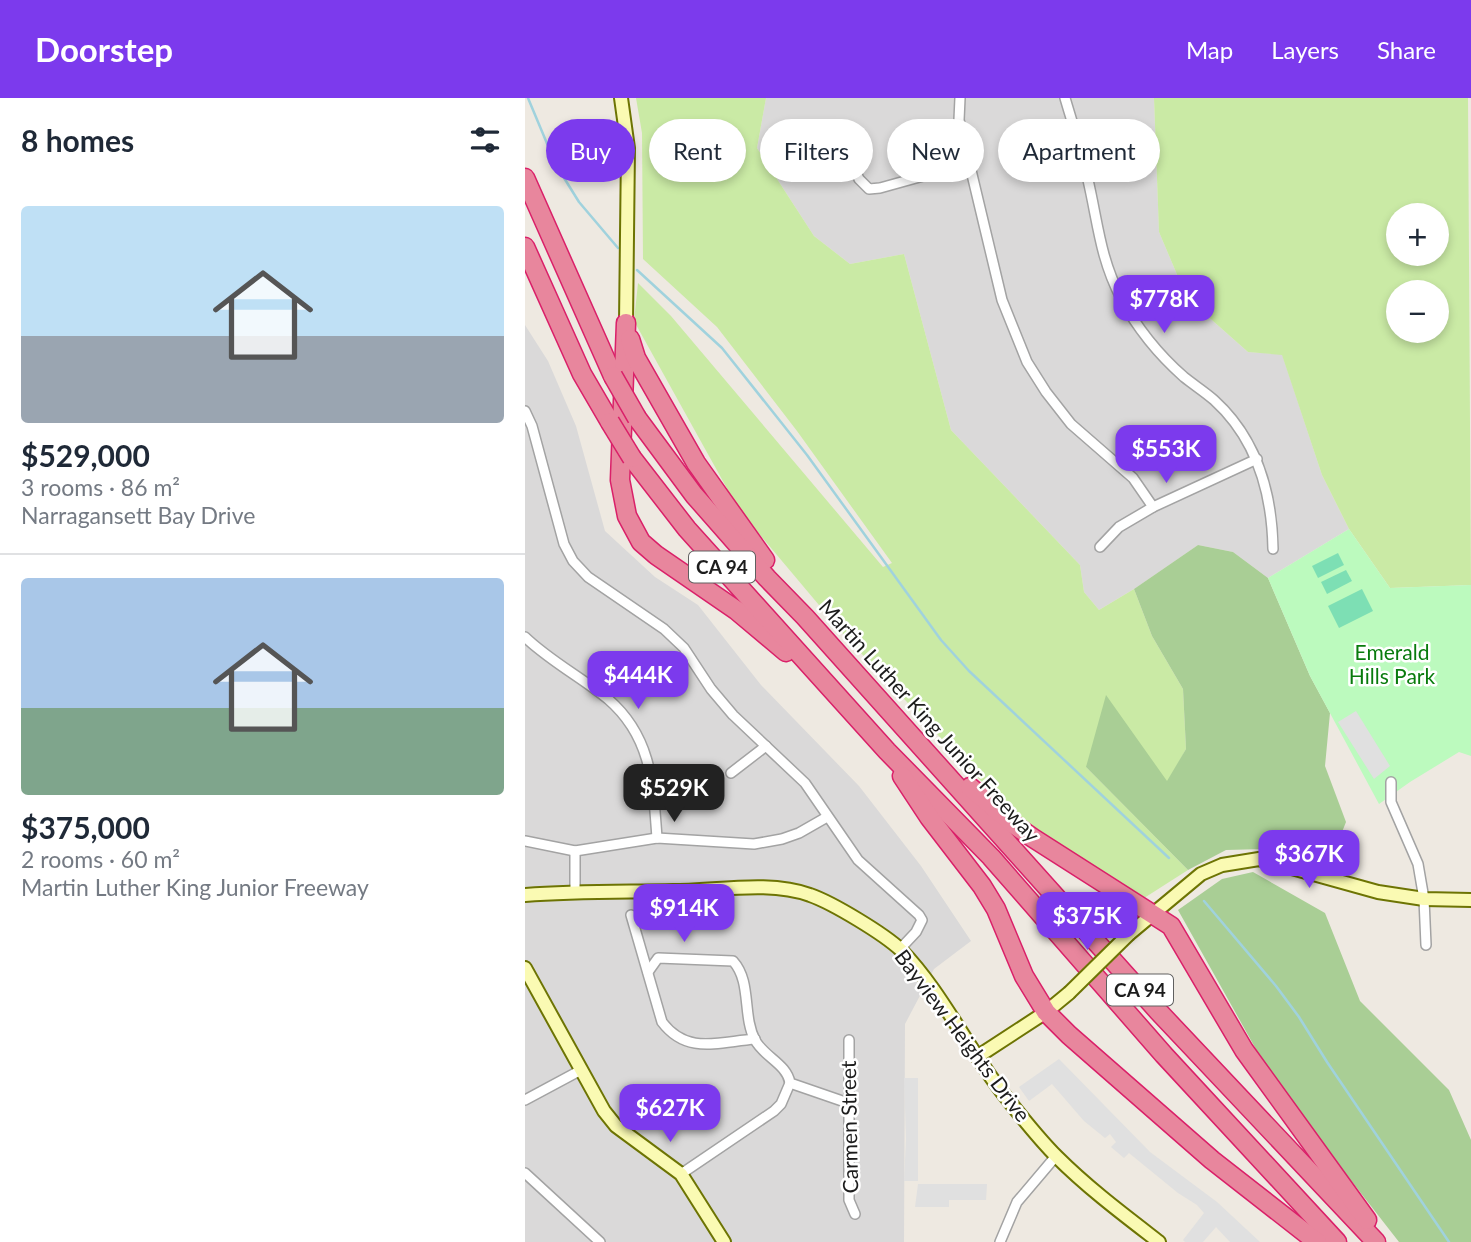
<!DOCTYPE html>
<meta charset="utf-8">
<style>
:root{--surface:#fff;--page:#f2f2f3;--text:#1f2937;--muted:#747a83;--line:#e0e1e3;--accent:#7c3aed}
body{margin:0;font-family:Lato,sans-serif;background:var(--page);color:var(--text);height:100vh;display:flex;flex-direction:column;font-size:26px;white-space:nowrap}
*{box-sizing:border-box;margin:0}
p{font-size:23px;color:var(--muted)}
.icon{flex:none;width:38px;height:38px;fill:none;stroke:currentColor;stroke-width:2;stroke-linecap:round;stroke-linejoin:round}
.map{position:relative;flex:1;overflow:hidden}
.sheet{display:flex;flex-direction:column;background:var(--surface);width:525px}
.sheet>*{flex:none}
.guide{position:absolute;left:21px;top:21px;width:665px;height:63px;display:flex;gap:14px}
.tools{position:absolute;left:861px;top:105px;display:grid;gap:14px}
.tools a{display:grid;place-items:center;width:63px;height:63px;border-radius:50%;background:var(--surface);box-shadow:0 4px 10px #0003;font-size:35px}
.price{position:absolute;translate:-50% -60px;padding:0 16px;border-radius:14px;background:var(--accent);color:#fff;font-size:23px;line-height:46px;filter:drop-shadow(0 2px 4px #0008)}
.price::after{content:'';position:absolute;left:50%;top:42px;width:21px;height:16px;margin-left:-10px;background:inherit;clip-path:polygon(0 0,100% 0,50% 100%)}
.price.current{background:#222;color:#fff}
ul{padding:0;list-style:none}
li{display:grid;align-content:center;gap:14px;height:371px;padding:0 21px}
li+li{border-top:2px solid var(--line)}
li span{display:grid;place-items:center;height:217px;border-radius:7px;color:#555}
li>.icon{margin-inline-start:auto}
span .icon{width:126px;height:126px;fill:#fffc;stroke-width:1}
li b{font-size:30px}
h2{display:flex;justify-content:space-between;align-items:center;height:84px;padding:0 21px;font-size:30px}
.tag{padding:0 24px;border-radius:32px;background:var(--surface);box-shadow:0 4px 10px #0003;font-size:24px;line-height:63px}
.tag.current{background:var(--accent);color:#fff}
header{display:flex;align-items:center;gap:42px;box-sizing:border-box;height:98px;padding:0 35px;background:var(--accent);color:#fff}
header strong{font-size:33px}
nav{display:flex;gap:38px;margin-inline-start:auto;font-size:24px}
main{display:flex;flex:1;min-height:0}
.map>svg:first-child{display:block}
.residential{fill:#dad9d9}
.grass{fill:#caeaa5;fill-rule:evenodd}
.forest{fill:#a9ce95}
.park{fill:#bcfabe}
.pitch{fill:#7ddfb4}
.parking{fill:#e0e0e0}
.lines{fill:none;stroke-linecap:round;stroke-linejoin:round}
.stream{stroke:#a0d2dd;stroke-width:2.5}
.street-casing{stroke:#a3a3a3;stroke-width:12}
.secondary-casing{stroke:#6d7403;stroke-width:16}
.highway-casing{stroke:#da2069;stroke-width:21}
.street{stroke:#fff;stroke-width:9}
.secondary{stroke:#fafab3;stroke-width:12}
.highway{stroke:#e8869d;stroke-width:18}
.secondary-bridge-casing{stroke:#6d7403;stroke-width:16;stroke-linecap:butt}
.highway-bridge-casing{stroke:#da2069;stroke-width:21;stroke-linecap:butt}
.secondary-bridge{stroke:#fafab3;stroke-width:12}
.highway-bridge{stroke:#e8869d;stroke-width:18}
.labels{text-anchor:middle;stroke-width:5;stroke-linejoin:round;paint-order:stroke}
.shield{fill:#fff;stroke:#606060;stroke-width:2}
.shield-label{font-size:19px;font-weight:bold;fill:#1c1c1c}
.park-label{font-size:21px;fill:#097b0d;stroke:#fff}
.street-label{font-size:21px;fill:#1c1c1c;stroke:#fff}
</style>
<header>
<strong>Doorstep</strong>
<nav><a>Map</a><a>Layers</a><a>Share</a></nav>
</header>
<main>
<section class="sheet">
<h2>8 homes<svg class="icon" aria-label="filters" viewBox="0 0 24 24"><path d="M4 7h16M4 17h16"/><circle cx="9" cy="7" r="2"/><circle cx="15" cy="17" r="2"/></svg></h2>
<ul>
<li><span style="background:linear-gradient(#bfe0f5 60%,#9aa5b1 0)"><svg class="icon" aria-label="home" viewBox="0 0 24 24"><path d="M3 11l9-7 9 7M6 9v11h12V9"/></svg></span><div><b>$529,000</b><p>3 rooms · 86 m²</p><p>Narragansett Bay Drive</p></div></li>
<li><span style="background:linear-gradient(#a9c7e8 60%,#7fa58c 0)"><svg class="icon" aria-label="home" viewBox="0 0 24 24"><path d="M3 11l9-7 9 7M6 9v11h12V9"/></svg></span><div><b>$375,000</b><p>2 rooms · 60 m²</p><p>Martin Luther King Junior Freeway</p></div></li>
</ul>
</section>
<div class="map">
<svg width="946" height="1144" viewBox="0 0 946 1144">
<rect width="100%" height="100%" fill="#eee9e1"/>
<g class="residential">
<path d="M241,0h388l5,134 28,66 61,54 34,2 40,121 27,54 -81,49 -35,-26 -35,-7 -64,44 -35,21 -15,-18 -4,-27 -129,-135 -47,-176 -54,10 -36,-28 -57,-88z"/>
<path d="M0,227l23,36 28,65 29,105 50,46 43,28 63,80 98,101 62,80 50,75 -37,28 -29,55 -1,218h-379z"/>
</g>
<g class="grass">
<path d="M111,0h130l-9,50 57,88 36,28 54,-10 47,176 129,135 4,27 15,18 35,-21 18,47 31,53 3,60 -18,33 -82,-15 102,103 -47,30 -128,-85 -168,-179 -106,-126 -105,-189 4,-38 33,33 212,251 9,-4 -95,-132 -80,-104 -74,-68 -1,-126z"/>
<path d="M629,0h314l3,487 -81,3 -41,-59 -27,-54 -40,-120 -34,-3 -61,-54 -28,-66zM873,117h39v39h-39zM873,194h39v39h-39z"/>
</g>
<g class="forest">
<path d="M673,447l35,7 35,26 42,98 20,37 -5,53 21,56 -16,40 -65,-13 -39,1 -38,20 -102,-103 20,-72 61,86 19,-32 -3,-60 -31,-53 -18,-47z"/>
<path d="M728,774l72,41 35,88 89,89 22,50v102h-72l-124,-159 -97,-173 44,-31z"/>
</g>
<path class="park" d="M824,431l41,59 81,-3v171l-12,-4 -49,30 -31,22 -69,-128 -42,-98z"/>
<g class="pitch">
<path d="M813,455l6,12 -26,13 -6,-12z"/>
<path d="M821,472l6,11 -25,13 -6,-12z"/>
<path d="M837,491l11,22 -34,17 -11,-22z"/>
</g>
<g class="parking">
<path d="M831,613l34,55 -16,13 -36,-57z"/>
<path d="M534,961l91,93 67,50 43,40h-30l-14,-15 -13,15h-18l-2,-2 21,-27 -7,-8 -19,-12 -49,-40 -5,5 -13,-11 5,-5 -6,-8 -5,4 -21,-17 -32,-37 -23,17 -10,-14z"/>
<path d="M379,980h14v103h-14l2,-42z"/>
<path d="M393,1086h69l-1,16h-37v7h-34z"/>
</g>
<g class="lines">
<g class="stream">
<path d="M3,0l28,67 23,37 39,46"/>
<path d="M112,172l85,78 85,107 134,185 28,31 200,187"/>
<path d="M679,803l72,85 23,31 28,45 122,180"/>
</g>
<defs>
<g id="street">
<path d="M435,0l-1,22 43,180 25,62 19,30 25,32 62,54 20,29"/>
<path d="M540,0c8,27 17,55 23,82 10,43 12,78 33,118 16,30 38,57 63,79 10,8 21,15 30,23 43,39 58,93 59,149"/>
<path d="M552,43l22,-4"/>
<path d="M319,47l15,34 10,10 11,-1 90,-25"/>
<path d="M0,313l7,15 32,118 9,17 15,16 76,52 20,19 27,41 22,26 72,68 53,77 61,55 3,5 -6,12 -16,17"/>
<path d="M575,449l19,-20 34,-20 104,-48"/>
<path d="M0,539c25,24 56,40 83,62 44,38 45,85 49,139"/>
<path d="M206,675l35,-27"/>
<path d="M866,684v20l27,62 6,35 2,46"/>
<path d="M0,743l50,10 82,-13 97,6 28,-5 17,-6 28,-16"/>
<path d="M50,793v-40"/>
<path d="M106,817l31,107c25,33 56,20 93,17"/>
<path d="M123,874l10,-14 75,3c19,21 9,54 22,79 9,17 32,24 35,43l58,20"/>
<path d="M324,942v160l6,14"/>
<path d="M0,1002l56,-30"/>
<path d="M0,1075l75,69"/>
<path d="M156,1076l93,-63 7,-7 9,-21"/>
<path d="M475,1144l17,-40 39,-46"/>
</g>
<g id="secondary">
<path d="M96,0l7,50 -2,175"/>
<path d="M0,797c50,-4 99,-3 148,-4 43,0 97,-11 137,4 23,8 74,39 91,55 42,43 69,104 108,151 15,19 31,39 48,56 31,31 67,58 102,85"/>
<path d="M604,836l72,-60 21,-9 37,-6 119,33 46,7 47,1"/>
<path d="M0,870l79,143 12,15 65,48 43,68"/>
<path d="M452,959l69,-45 23,-19"/>
</g>
<g id="highway">
<path d="M0,80l88,198"/>
<path d="M0,149l57,127 28,48"/>
<path d="M101,225l-6,157 7,36 14,26 15,13 80,55 50,42"/>
<path d="M105,241l6,19 60,105 69,97"/>
<path d="M112,320l57,77 73,83 38,39 353,394 218,231"/>
<path d="M107,360l55,71 200,222 104,106 173,198 173,187"/>
<path d="M377,678l27,41 53,69 14,23 28,67 22,36 23,23 143,125 105,82"/>
<path d="M445,689l43,37 20,14 138,88 73,124 123,170"/>
</g>
</defs>
<use href="#street" class="street-casing"/>
<use href="#secondary" class="secondary-casing"/>
<use href="#highway" class="highway-casing"/>
<use href="#street" class="street"/>
<use href="#secondary" class="secondary"/>
<use href="#highway" class="highway"/>
<defs>
<path id="secondary-bridge" d="M544,895l60,-59"/>
<g id="highway-bridge">
<path d="M88,278l24,42"/>
<path d="M85,324l22,36"/>
</g>
</defs>
<use href="#secondary-bridge" class="secondary-bridge-casing"/>
<use href="#highway-bridge" class="highway-bridge-casing"/>
<use href="#secondary-bridge" class="secondary-bridge"/>
<use href="#highway-bridge" class="highway-bridge"/>
</g>
<g class="labels">
<g class="shield">
<rect x="164" y="453.5" width="66" height="31" rx="5"/>
<rect x="582" y="876.5" width="66" height="31" rx="5"/>
</g>
<g class="shield-label">
<text x="197" y="476">CA 94</text>
<text x="615" y="899">CA 94</text>
</g>
<g class="park-label">
<text x="867" y="562">Emerald<tspan x="867" dy="24">Hills Park</tspan></text>
</g>
<g class="street-label">
<text transform="translate(404 623) rotate(48)" y="7">Martin Luther King Junior Freeway</text>
<text transform="translate(437 938) rotate(53)" y="7">Bayview Heights Drive</text>
<text transform="translate(325 1029) rotate(-91)" y="7">Carmen Street</text>
</g>
</g>
</svg>
<div class="tools">
<a>+</a>
<a>−</a>
</div>
<b class="price" style="left:639px;top:237px">$778K</b>
<b class="price" style="left:641px;top:387px">$553K</b>
<b class="price" style="left:113px;top:613px">$444K</b>
<b class="price current" style="left:149px;top:726px">$529K</b>
<b class="price" style="left:784px;top:792px">$367K</b>
<b class="price" style="left:159px;top:846px">$914K</b>
<b class="price" style="left:562px;top:854px">$375K</b>
<b class="price" style="left:145px;top:1046px">$627K</b>
<div class="guide">
<a class="tag current">Buy</a>
<a class="tag">Rent</a>
<a class="tag">Filters</a>
<a class="tag">New</a>
<a class="tag">Apartment</a>
</div>
</div>
</main>
